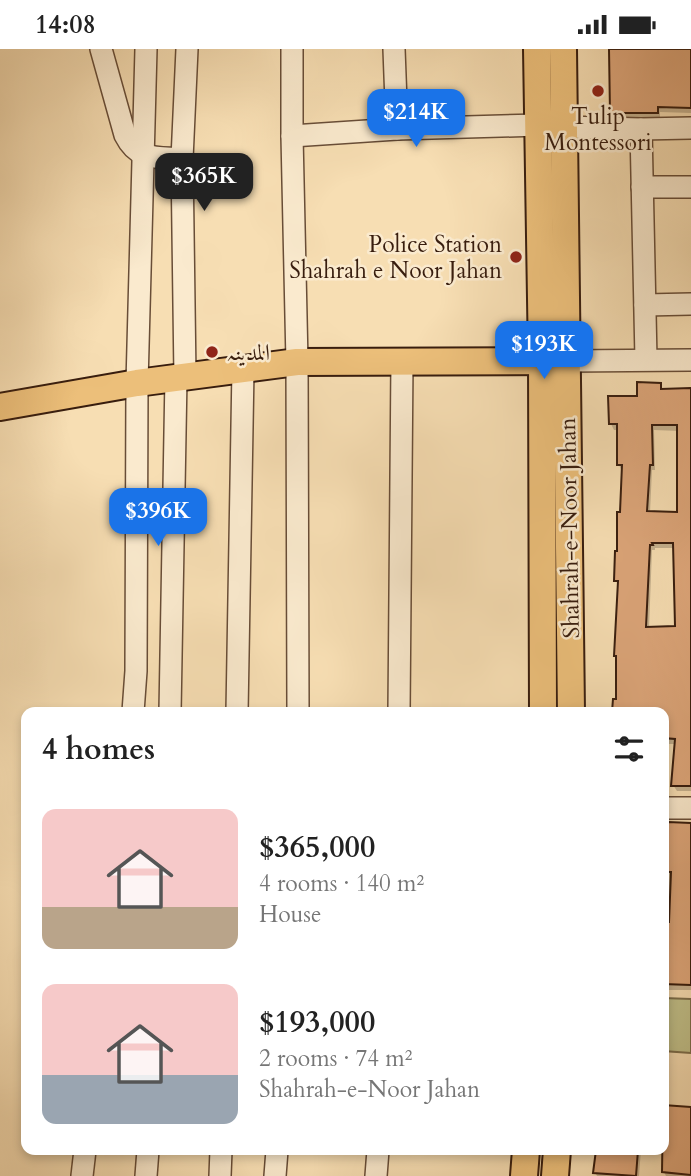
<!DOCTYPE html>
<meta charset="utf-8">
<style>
:root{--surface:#fff;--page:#f6f6f6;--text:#222;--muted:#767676;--accent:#1a73e8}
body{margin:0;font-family:Cardo,Amiri,serif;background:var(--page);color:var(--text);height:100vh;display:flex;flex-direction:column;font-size:26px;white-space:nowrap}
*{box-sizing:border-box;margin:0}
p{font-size:23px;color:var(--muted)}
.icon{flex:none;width:38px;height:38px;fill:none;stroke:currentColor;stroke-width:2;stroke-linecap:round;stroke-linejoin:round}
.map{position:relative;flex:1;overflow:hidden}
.panel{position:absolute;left:21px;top:658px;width:648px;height:448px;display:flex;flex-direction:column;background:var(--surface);border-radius:14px;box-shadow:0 4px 10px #0003}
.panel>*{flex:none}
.price{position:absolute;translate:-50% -60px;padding:0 16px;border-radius:14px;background:var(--accent);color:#fff;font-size:23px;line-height:46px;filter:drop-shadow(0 2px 4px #0008)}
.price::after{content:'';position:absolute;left:50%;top:42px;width:21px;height:16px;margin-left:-10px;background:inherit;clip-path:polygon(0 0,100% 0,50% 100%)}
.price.on{background:#222;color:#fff}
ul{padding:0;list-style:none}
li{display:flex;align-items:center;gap:21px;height:175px;padding:0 21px}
li span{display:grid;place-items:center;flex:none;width:196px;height:140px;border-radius:14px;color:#555}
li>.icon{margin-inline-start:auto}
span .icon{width:84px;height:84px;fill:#fffc;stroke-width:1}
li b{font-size:30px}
h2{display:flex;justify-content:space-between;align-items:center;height:84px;padding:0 21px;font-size:30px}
.status{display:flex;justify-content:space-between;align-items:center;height:49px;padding:0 35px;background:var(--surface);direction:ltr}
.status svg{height:19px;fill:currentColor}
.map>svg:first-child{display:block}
.green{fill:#c0c08a;stroke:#7c6e4c;stroke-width:2}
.shadow{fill:#0003;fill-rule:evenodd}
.building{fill:#dca579;stroke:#381d0e;stroke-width:2;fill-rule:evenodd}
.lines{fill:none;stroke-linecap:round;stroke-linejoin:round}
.minor-casing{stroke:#684d37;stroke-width:24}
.major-casing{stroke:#381d0e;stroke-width:30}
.minor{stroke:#faeace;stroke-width:21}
.major{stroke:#ecbf7a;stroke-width:26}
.poi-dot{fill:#8f2418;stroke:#faeace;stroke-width:2.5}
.labels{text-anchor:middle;stroke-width:5;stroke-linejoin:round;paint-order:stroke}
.poi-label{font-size:23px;fill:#381d0e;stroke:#faeace}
.street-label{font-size:23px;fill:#381d0e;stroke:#faeace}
</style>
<div class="status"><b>14:08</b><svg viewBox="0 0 49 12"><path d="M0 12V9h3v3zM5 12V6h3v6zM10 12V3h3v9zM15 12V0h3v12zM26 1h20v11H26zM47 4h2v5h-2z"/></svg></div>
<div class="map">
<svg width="691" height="1127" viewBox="0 0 691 1127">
<rect width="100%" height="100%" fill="#f7deb3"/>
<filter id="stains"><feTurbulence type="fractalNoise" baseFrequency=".00286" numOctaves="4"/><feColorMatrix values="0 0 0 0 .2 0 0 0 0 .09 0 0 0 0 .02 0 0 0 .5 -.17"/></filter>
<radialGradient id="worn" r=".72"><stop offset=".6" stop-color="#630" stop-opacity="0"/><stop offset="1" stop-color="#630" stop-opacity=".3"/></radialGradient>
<path class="green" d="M663,949l28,1v54l-28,-2z"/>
<g class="shadow">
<path d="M611,0h80v64l-31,-1v7l-45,-1 -4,-6z"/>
<path d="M660,336l3,5h28v401h-14l-4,-6 3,-41h-13v-32h-49v-11h4l2,-114 -4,-7 5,-67 1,-42 -3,-6v-35h-5l-3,-6 28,-27zM654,381l25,1v82h-29l2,-43h3zM655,499h20l2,80 -28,1 3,-79h3z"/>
<path d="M691,776v165h-28v-35l5,-38h-5v-48h4z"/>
<path d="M691,1060v67h-25l-2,-4z"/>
<path d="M597,1101h44l-2,26h-42l-2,-4z"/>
</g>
<g class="building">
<path d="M609,0h82v59l-33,-1v6h-48z"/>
<path d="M637,333l24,1v6l30,-1v398h-20l4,-47 -12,-1v-26h-51l1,-13h3v-43h-2l4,-75h-4l1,-30h2v-39h3l2,-47h-5v-41h-8l-1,-28h29zM652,376h25v87l-30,-1 3,-46h3zM652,494h21l2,83 -29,1 4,-82h3z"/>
<path d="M668,773l23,1v162l-28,-1v-37l3,-25h3l2,-50h-5l2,-24z"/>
<path d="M663,1056l28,2v68l-29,-3z"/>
<path d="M596,1101h42l-2,26 -43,-3z"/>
</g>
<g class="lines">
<defs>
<g id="minor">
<path d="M101,0l24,86c13,26 31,22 57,24"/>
<path d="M292,0v87l5,226 1,350"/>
<path d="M394,0l3,80"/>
<path d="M564,78l77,2 50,-1"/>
<path d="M641,80l5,230"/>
<path d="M292,87l105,-7 142,-4"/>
<path d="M642,138h49"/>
<path d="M645,256l46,-1"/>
<path d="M567,312l124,-1"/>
<path d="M185,328l-3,-218 5,-110"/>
<path d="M133,663l3,-41 1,-288 9,-334"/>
<path d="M170,663l6,-335"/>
<path d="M237,663l6,-343"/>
<path d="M399,663l3,-351"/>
<path d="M663,759h28"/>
<path d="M82,1127l3,-26"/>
<path d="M146,1127l2,-26"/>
<path d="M220,1127l1,-26"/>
<path d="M275,1127l2,-26"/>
<path d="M376,1127l2,-26"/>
</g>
<g id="major">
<path d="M537,0l5,312 1,351"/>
<path d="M563,0l8,663"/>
<path d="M0,358l137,-24 160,-21 261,-1"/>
<path d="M524,1127l2,-26"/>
<path d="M555,1127l2,-26"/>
</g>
</defs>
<use href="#minor" class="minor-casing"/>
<use href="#major" class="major-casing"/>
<use href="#minor" class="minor"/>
<use href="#major" class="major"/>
</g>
<g class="poi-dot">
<circle cx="598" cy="42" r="7"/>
<circle cx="516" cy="208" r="7"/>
<circle cx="212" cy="303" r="7"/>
</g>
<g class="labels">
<g class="poi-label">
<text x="598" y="75">Tulip<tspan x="598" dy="26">Montessori</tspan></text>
<text x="502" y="203" text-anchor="end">Police Station<tspan x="502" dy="26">Shahrah e Noor Jahan</tspan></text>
<text x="226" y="311" text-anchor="start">المدینہ</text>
</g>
<g class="street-label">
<text transform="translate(569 479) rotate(-91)" y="8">Shahrah-e-Noor Jahan</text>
</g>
</g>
<rect width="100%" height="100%" filter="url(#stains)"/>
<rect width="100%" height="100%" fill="url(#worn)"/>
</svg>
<b class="price" style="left:416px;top:100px">$214K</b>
<b class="price on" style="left:204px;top:164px">$365K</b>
<b class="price" style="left:544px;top:332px">$193K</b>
<b class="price" style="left:158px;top:499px">$396K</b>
<section class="panel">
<h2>4 homes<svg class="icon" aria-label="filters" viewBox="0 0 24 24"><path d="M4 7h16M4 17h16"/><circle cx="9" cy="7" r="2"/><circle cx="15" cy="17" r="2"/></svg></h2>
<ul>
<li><span style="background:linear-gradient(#f6c9c9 70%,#b9a48a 0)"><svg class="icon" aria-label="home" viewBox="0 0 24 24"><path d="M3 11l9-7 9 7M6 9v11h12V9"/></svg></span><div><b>$365,000</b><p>4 rooms · 140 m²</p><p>House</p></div></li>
<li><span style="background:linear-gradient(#f6c9c9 65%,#9aa5b1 0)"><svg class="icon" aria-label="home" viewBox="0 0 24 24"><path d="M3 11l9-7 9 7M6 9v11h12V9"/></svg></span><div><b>$193,000</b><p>2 rooms · 74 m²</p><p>Shahrah-e-Noor Jahan</p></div></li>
</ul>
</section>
</div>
